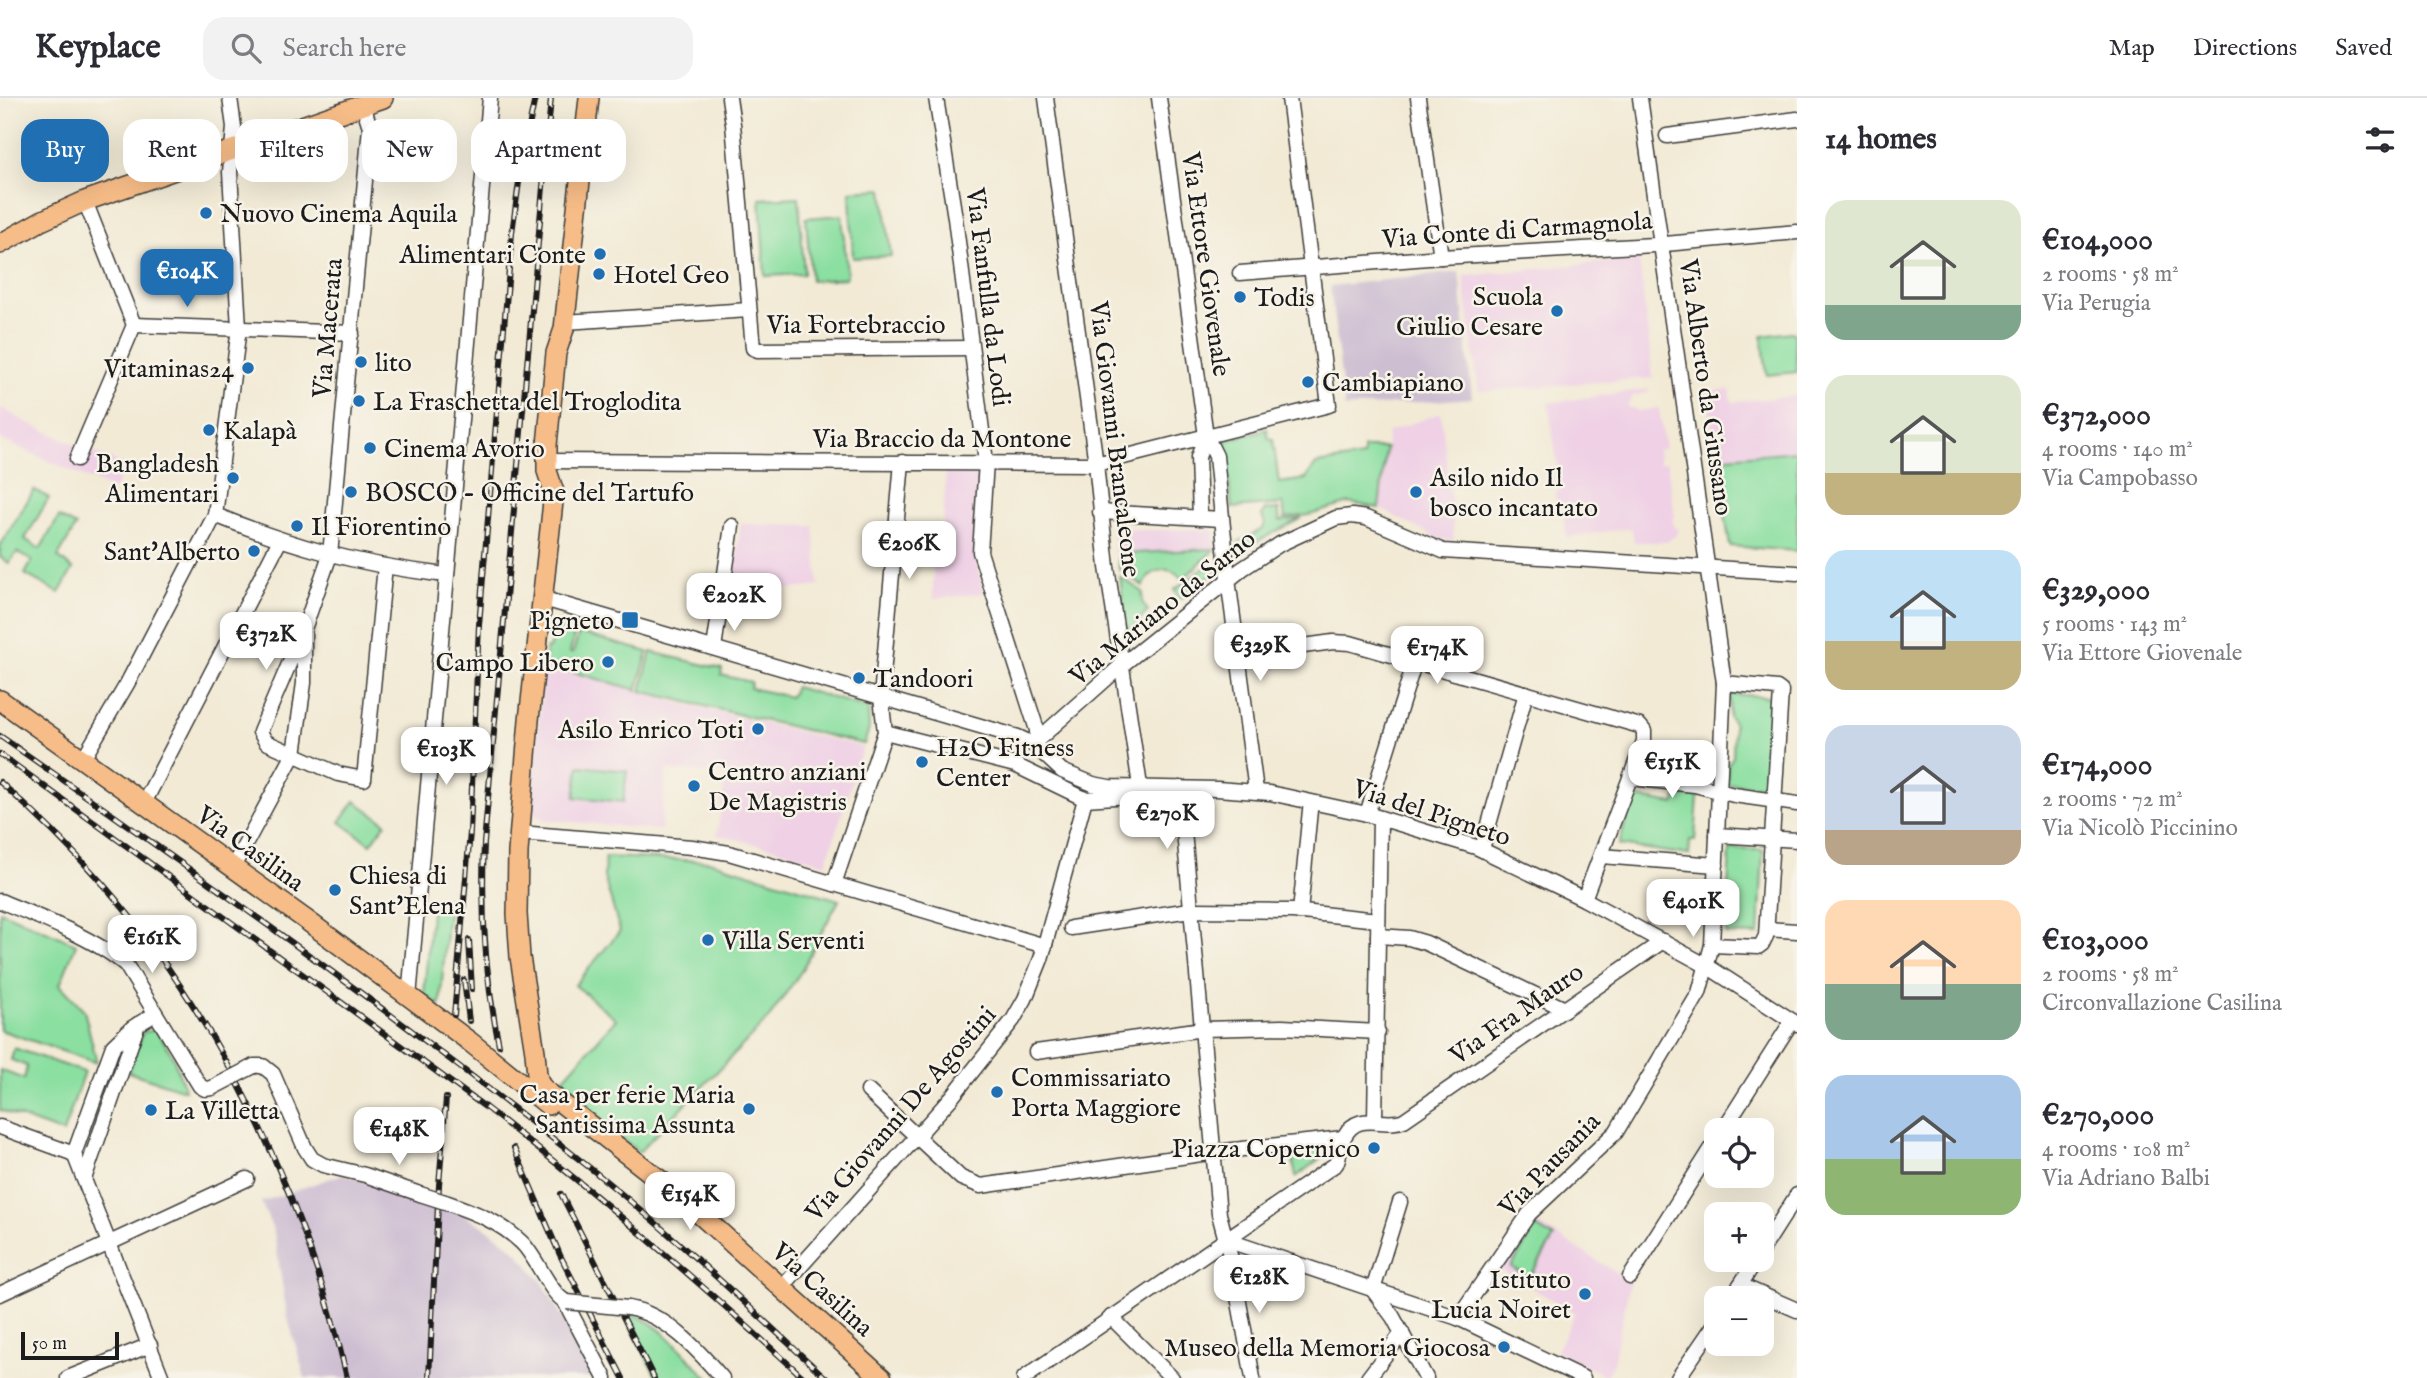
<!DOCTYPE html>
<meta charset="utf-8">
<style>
:root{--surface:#fff;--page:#f2f2f3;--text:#2b2b33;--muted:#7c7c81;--line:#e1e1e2;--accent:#1f6fb2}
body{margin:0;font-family:"IM FELL English",serif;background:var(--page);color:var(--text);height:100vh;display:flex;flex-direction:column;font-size:26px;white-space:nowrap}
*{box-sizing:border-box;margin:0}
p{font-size:23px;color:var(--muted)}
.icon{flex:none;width:38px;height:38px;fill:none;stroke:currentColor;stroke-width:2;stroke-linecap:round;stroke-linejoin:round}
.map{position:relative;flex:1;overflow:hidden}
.sheet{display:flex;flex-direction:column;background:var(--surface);width:630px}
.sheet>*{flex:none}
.top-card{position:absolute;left:21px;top:21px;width:665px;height:63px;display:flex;gap:14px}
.tools{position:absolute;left:1704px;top:1020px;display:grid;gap:14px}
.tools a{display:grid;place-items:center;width:70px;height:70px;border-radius:14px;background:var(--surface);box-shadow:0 7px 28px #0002;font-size:35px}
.scale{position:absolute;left:21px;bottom:18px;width:98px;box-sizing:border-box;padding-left:7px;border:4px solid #1c1c1c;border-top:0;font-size:19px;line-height:24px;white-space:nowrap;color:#1c1c1c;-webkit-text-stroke:5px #f7f3e8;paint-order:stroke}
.price{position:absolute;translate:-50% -60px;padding:0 16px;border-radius:14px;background:#fff;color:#222;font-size:23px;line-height:46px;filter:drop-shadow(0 2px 4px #0008)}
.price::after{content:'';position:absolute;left:50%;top:42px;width:21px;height:16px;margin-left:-10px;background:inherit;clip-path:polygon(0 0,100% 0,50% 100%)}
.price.active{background:var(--accent);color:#fff}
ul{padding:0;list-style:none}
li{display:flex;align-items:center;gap:21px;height:175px;padding:0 28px}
li span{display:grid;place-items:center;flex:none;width:196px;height:140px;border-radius:21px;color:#555}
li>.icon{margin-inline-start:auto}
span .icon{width:84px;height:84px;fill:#fffc;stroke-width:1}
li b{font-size:30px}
h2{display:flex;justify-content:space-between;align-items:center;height:84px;padding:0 28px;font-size:30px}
.tag{padding:0 24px;border-radius:21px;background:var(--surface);box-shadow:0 7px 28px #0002;font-size:24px;line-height:63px}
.tag.active{background:var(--accent);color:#fff}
header{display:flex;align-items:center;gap:42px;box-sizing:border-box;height:98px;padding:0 35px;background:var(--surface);border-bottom:2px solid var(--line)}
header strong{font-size:33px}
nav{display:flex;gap:38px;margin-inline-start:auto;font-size:24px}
.search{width:490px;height:63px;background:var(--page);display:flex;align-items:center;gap:18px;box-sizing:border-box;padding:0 24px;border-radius:21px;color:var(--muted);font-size:26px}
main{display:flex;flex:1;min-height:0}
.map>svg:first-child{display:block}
.built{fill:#efd0e5}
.industrial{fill:#cdbed2}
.green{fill:#8bdfa1;stroke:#547e5e;stroke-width:2}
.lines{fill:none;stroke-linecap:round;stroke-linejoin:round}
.minor-casing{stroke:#3c3b38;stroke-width:17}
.major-casing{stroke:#3c3b38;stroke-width:22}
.minor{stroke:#fff;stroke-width:14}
.major{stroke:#f7bd88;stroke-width:19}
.rail-casing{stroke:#1c1c1c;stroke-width:6}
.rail{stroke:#f7f3e8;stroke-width:3.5;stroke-dasharray:10;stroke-linecap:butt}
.minor-bridge-casing{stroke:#3c3b38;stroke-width:17;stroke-linecap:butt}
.minor-bridge{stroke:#fff;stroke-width:14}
.poi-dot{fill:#1f6fb2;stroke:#f7f3e8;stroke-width:2.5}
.labels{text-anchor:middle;stroke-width:5;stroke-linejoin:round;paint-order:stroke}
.poi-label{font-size:26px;fill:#1c1c1c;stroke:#f7f3e8;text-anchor:start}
.street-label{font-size:26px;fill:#1c1c1c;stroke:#f7f3e8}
</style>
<header>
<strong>Keyplace</strong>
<div class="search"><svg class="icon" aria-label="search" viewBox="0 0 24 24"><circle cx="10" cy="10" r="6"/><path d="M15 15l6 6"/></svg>Search here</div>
<nav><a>Map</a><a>Directions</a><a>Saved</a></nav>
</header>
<main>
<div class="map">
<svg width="1797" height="1280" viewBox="0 0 1797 1280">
<rect width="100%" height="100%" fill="#f7f3e8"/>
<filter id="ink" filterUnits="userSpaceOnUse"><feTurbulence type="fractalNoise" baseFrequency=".0143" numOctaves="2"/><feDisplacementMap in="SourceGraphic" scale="14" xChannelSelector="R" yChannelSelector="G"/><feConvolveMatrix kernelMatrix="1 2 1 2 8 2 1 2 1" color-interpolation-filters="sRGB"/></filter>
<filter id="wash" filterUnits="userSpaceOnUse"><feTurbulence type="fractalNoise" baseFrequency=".00686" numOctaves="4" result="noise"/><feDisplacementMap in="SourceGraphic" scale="28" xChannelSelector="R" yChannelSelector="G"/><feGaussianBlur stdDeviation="1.57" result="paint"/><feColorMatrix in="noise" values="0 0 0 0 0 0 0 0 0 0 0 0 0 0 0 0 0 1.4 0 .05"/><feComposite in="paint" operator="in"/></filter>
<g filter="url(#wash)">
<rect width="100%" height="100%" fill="#f2ead5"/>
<g class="built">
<path d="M1639,161l14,119 -174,13 -16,-115z"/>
<path d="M1648,291l1,3 -16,4 -6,11 9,2 1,2 22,-3 6,41 -7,1 1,13 8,-1 8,56h-3l2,10h5l-3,7 -9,7h-33l-2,-14 -65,9 -3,-19 3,-8 -5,-8 -5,5 -2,-15 6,-2 -13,-87z"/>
<path d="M1730,291l2,13 65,-6v55l-81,7 -9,-66z"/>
<path d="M0,309l18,11 53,25 54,22 -11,25 -114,-51z"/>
<path d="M1441,315l11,96 2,32 -17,-3 -58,-30 9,-76z"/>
<path d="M946,372l31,1 -3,84 10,38 -51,6v-48l10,-29z"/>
<path d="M741,426l73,2 5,60 -87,10z"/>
<path d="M1112,430l38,2 63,-1 3,19 -101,6z"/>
<path d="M544,566l135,39 184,44 -37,117 -48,-15 -61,-14 9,-61 -60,-4 -5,60 -120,-11v-3l-10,-1z"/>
<path d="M1532,1122l98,61 -17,82 -7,13 -50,-25 19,-38 -76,-44z"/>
</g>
<g class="industrial">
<path d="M1459,174l13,126 -127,10 -15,-122z"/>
<path d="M343,1076l122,41 27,17 24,19 27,32 53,95h-291l-18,-63 -13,-83 -13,-30z"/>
</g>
<g class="green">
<path d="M883,91l8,67 -38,2 -3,-67z"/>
<path d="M799,99l5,77 -39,2 -5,-77z"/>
<path d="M842,117l5,59 -2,4 -34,3 -5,-63z"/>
<path d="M1791,234l3,1 3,39 -30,3 -5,-39z"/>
<path d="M1267,331l1,9 5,1 6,44 27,-4 10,-15 47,-7v-9h23l-7,60 -30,-5 -40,12 -24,3 -2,-14 -51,4 -8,-67z"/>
<path d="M1797,353v100l-67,-5 -14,-88z"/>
<path d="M34,392l15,8 -24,41 15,10 19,-32 17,9 -18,31 15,12 -14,24 -34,-19 7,-13 -15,-9 -8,11 -9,-6v-11z"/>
<path d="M1278,411l2,12 22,-3 -63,33 -1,-9 25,-13 2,-6 -3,-8 3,-5z"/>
<path d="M1215,451l-32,30c-14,-15 -32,-11 -40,7l-24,-17 -1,-15z"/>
<path d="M1204,470l13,3 -37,28 -6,-9z"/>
<path d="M1120,479l23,15 -1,10 6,9 -21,23z"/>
<path d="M557,524l19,5 -6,26h3l6,-20 69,19 -11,38 -93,-26 2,-15 4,-2 3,-21z"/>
<path d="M651,554l71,17 -1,6 30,7 -1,6 40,9 5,-10 73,21 1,21 -5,15 -223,-53z"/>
<path d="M1730,596l42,3 -5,89 -40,-2 1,-20 5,-7 1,-32 -5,-9z"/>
<path d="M579,668l48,5 -4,31 -48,-5z"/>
<path d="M1677,696l21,3 -3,43h-5l-1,15 -70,-10 14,-48 42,7z"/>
<path d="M355,703l31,22 -15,21 -31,-22z"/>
<path d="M1730,751l33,1 -4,85 -33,-1z"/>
<path d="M605,759l104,4 130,39 -39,73 -32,46 -129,133 -84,-64 61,-69 -41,-34 45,-54 -16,-54z"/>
<path d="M449,800l-9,108 -16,-12 8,-93z"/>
<path d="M0,813l76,33 -16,41 24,25 13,53 -97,-33z"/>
<path d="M157,932l16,27 12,33 -57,-18 15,-40z"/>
<path d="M14,950l70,24 -21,61 -63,-23v-40l24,9 3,-13 -16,-6z"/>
<path d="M1290,1049h32l1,9 -27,21z"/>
<path d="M1536,1129l18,11 -25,40 -18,-11z"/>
<path d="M624,1215c32,3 62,43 84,65h-51z"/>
</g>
</g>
<g filter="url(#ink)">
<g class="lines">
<defs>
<g id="minor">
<path d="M729,0l4,26 20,224 5,2 213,-2"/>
<path d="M936,0l19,120 31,244 -6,90 57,178v7l-4,7"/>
<path d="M1046,0l50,366 11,103 33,219"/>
<path d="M1159,0l47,338 10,20 12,123 28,212"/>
<path d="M1418,0l23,159"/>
<path d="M363,7l7,22 -40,428 -26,74 -44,103 6,10 72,32 26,5 21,-213"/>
<path d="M1667,38l130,-17"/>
<path d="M1240,175l201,-16 213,-12 143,-13"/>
<path d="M565,224l184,-12"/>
<path d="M134,227l218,8"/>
<path d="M77,361l57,-134 -49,-124"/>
<path d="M546,363l550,3 233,-59 -40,-307"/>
<path d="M1100,414l121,7"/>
<path d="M215,417c77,31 140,49 223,59"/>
<path d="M1200,420l-2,-61 8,-21"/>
<path d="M544,501l474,138 15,7 29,27 31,13 16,3 108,2 53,4 97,21 109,33 108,52 123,67 90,58"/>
<path d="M714,550l18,-122"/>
<path d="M1238,557l95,-13 17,1 290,83 4,5v10l-60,158"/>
<path d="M885,634l130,33 70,34 59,-4"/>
<path d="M1033,646l89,-79 120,-96 38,-25 56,-26 16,-2 14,2 77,33 354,22"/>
<path d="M83,661l44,-75 88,-169 24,-187 -9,-156 4,-45 -4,-29"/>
<path d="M1631,680l64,7 39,10 63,9"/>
<path d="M1174,693l6,-3 39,426 12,45 22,119"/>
<path d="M144,705l136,-263"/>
<path d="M1367,716l48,-153"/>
<path d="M519,735l173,14 37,6 316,93"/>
<path d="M1717,737l80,5"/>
<path d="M1482,751l44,-156"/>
<path d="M1601,758l115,9"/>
<path d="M233,769l61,-113 10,-71v-50"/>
<path d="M834,786l51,-152 -4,-35 21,-235"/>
<path d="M0,803c37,15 96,38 126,64l74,121 5,3 7,-1"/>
<path d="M1300,814l10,-102"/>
<path d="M1071,830l119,-18 103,1 85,9"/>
<path d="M1767,831l30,2"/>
<path d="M1378,838l31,2 17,5 139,66"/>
<path d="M1712,847l46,2 4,-3 4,-8 15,-245 -4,-3 -53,-5"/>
<path d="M409,899l81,-899"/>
<path d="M155,916l-23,14 -19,18 -39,108 88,224"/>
<path d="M1036,954l167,-23 79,-2 96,5"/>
<path d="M254,968h9l10,8 32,74 7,11 11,6 42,10 55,19"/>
<path d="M868,993l93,87 20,8 234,-34 128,-14"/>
<path d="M1375,1022l5,-302"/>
<path d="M0,1029l74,27"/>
<path d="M1723,1032l69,-109"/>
<path d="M84,1081l54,-155"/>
<path d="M445,1104c28,10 54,19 76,40 15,13 30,55 46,60"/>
<path d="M1400,1104l-27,88 20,27 33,61"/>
<path d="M1226,1142l232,78 125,60"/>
<path d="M1762,1152l35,-55"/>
<path d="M1630,1179l87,-137"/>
<path d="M1740,1187l57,25"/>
<path d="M782,1189l170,-190 61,-77 12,-21 16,-40 44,-160"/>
<path d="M0,1196l247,-115"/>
<path d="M1732,1200l24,-38"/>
<path d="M565,1204l40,76"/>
<path d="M628,1210c38,6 70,42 94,70"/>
<path d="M1111,1219l61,61"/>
<path d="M1458,1220l71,-104 87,-82 83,-139 13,-48 12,-262 -84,-585"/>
<path d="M68,1280l82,-33"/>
<path d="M1024,1280l312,-214c4,-9 4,-19 8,-27 14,-28 41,-8 60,-17l259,-179"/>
<path d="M1368,1280l34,-45"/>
<path d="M1678,1280l39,-57"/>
</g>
<g id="major">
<path d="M589,0l-25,231 -8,24 -9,92v26l7,21 -2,19 -23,209 -11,132 -1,62 3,43 15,95 2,23 3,10 6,6 128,100 208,187"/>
<path d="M0,146l41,-23 44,-20 298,-103"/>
<path d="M0,602l309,222 160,119 79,64"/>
</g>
</defs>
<use href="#minor" class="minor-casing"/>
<use href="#major" class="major-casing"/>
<use href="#minor" class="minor"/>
<use href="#major" class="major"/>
<defs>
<g id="rail">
<path d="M0,638c198,138 396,278 585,428 84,67 162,141 241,214"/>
<path d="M0,656l485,353c111,86 216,176 319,271"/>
<path d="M0,684c36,32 70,65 102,101 119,136 205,319 245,495"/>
<path d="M469,842l3,49"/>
<path d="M464,882l5,41"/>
<path d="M454,917l16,-183 9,-207 33,-392 10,-73 13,-62"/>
<path d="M499,947c-14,-67 -18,-133 -15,-202l67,-745"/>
<path d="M514,1050l46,107 63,123"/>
<path d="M561,1096l93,184"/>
<path d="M429,1280l10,-193 7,-87"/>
</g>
</defs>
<use href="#rail" class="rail-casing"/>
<use href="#rail" class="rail"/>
<defs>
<g id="minor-bridge">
<path d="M212,990l42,-22"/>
<path d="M420,1096l25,8"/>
<path d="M567,1204l61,6"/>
</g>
</defs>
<use href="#minor-bridge" class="minor-bridge-casing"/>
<use href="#minor-bridge" class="minor-bridge"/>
</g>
</g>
<g class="poi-dot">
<circle cx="206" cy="115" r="7"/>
<circle cx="600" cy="156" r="7"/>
<circle cx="599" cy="176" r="7"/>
<circle cx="1240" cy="199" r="7"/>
<circle cx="1557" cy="213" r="7"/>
<circle cx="361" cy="264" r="7"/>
<circle cx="248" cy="270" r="7"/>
<circle cx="1308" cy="284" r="7"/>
<circle cx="359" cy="303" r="7"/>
<circle cx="209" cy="332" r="7"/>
<circle cx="370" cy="350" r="7"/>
<circle cx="233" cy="380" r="7"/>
<circle cx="351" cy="394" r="7"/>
<circle cx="1416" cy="394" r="7"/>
<circle cx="297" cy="428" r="7"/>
<circle cx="254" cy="453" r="7"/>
<rect x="621" y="513" width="18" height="18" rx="3.5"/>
<circle cx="608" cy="564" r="7"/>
<circle cx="859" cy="580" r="7"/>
<circle cx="758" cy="631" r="7"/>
<circle cx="922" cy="664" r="7"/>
<circle cx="694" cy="688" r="7"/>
<circle cx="335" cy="792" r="7"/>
<circle cx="708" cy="842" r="7"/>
<circle cx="997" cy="994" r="7"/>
<circle cx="749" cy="1011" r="7"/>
<circle cx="151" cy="1012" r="7"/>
<circle cx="1374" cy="1050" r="7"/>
<circle cx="1585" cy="1196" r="7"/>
<circle cx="1504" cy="1249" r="7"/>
</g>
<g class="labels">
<g class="poi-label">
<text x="220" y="124">Nuovo Cinema Aquila</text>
<text x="586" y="165" text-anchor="end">Alimentari Conte</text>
<text x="613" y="185">Hotel Geo</text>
<text x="1543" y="207" text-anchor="end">Scuola<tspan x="1543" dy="30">Giulio Cesare</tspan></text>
<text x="1254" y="208">Todis</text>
<text x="375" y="273">lito</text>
<text x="234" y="279" text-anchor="end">Vitaminas24</text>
<text x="1322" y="293">Cambiapiano</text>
<text x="373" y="312">La Fraschetta del Troglodita</text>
<text x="223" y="341">Kalapà</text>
<text x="384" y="359">Cinema Avorio</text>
<text x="219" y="374" text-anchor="end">Bangladesh<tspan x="219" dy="30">Alimentari</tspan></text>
<text x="1430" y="388">Asilo nido Il<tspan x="1430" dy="30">bosco incantato</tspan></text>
<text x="365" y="403">BOSCO - Officine del Tartufo</text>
<text x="311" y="437">Il Fiorentino</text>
<text x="240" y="462" text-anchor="end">Sant'Alberto</text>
<text x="614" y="531" text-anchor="end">Pigneto</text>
<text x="594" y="573" text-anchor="end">Campo Libero</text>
<text x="873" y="589">Tandoori</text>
<text x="744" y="640" text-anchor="end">Asilo Enrico Toti</text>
<text x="936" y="658">H2O Fitness<tspan x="936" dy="30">Center</tspan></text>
<text x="708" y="682">Centro anziani<tspan x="708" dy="30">De Magistris</tspan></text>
<text x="349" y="786">Chiesa di<tspan x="349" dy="30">Sant'Elena</tspan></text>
<text x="722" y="851">Villa Serventi</text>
<text x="1011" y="988">Commissariato<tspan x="1011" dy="30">Porta Maggiore</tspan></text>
<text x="735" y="1005" text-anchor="end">Casa per ferie Maria<tspan x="735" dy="30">Santissima Assunta</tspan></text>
<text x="165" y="1021">La Villetta</text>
<text x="1360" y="1059" text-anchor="end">Piazza Copernico</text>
<text x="1571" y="1190" text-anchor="end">Istituto<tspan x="1571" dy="30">Lucia Noiret</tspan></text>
<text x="1490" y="1258" text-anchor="end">Museo della Memoria Giocosa</text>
</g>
<g class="street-label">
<text transform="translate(1517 131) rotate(-4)" y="9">Via Conte di Carmagnola</text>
<text transform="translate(1207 166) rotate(82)" y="9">Via Ettore Giovenale</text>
<text transform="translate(989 199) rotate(83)" y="9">Via Fanfulla da Lodi</text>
<text x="856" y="235">Via Fortebraccio</text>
<text transform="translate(327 230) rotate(-85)" y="9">Via Macerata</text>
<text transform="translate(1707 289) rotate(82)" y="9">Via Alberto da Giussano</text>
<text x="942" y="349">Via Braccio da Montone</text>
<text transform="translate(1116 341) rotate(83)" y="9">Via Giovanni Brancaleone</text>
<text transform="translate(1162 509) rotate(-39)" y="9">Via Mariano da Sarno</text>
<text transform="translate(1432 714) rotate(18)" y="9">Via del Pigneto</text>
<text transform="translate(251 750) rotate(36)" y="9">Via Casilina</text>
<text transform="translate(1516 915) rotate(-35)" y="9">Via Fra Mauro</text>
<text transform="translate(900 1015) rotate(-49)" y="9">Via Giovanni De Agostini</text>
<text transform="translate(1549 1066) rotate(-46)" y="9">Via Pausania</text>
<text transform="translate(823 1191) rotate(42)" y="9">Via Casilina</text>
</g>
</g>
</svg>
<div class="tools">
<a><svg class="icon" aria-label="locate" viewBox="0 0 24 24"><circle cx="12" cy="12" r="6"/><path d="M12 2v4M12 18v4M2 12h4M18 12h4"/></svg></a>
<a>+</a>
<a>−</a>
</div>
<div class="scale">50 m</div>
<b class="price active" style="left:187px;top:211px">€104K</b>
<b class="price" style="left:909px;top:483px">€206K</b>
<b class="price" style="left:734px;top:535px">€202K</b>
<b class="price" style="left:266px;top:574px">€372K</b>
<b class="price" style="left:1260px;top:585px">€329K</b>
<b class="price" style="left:1437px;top:588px">€174K</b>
<b class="price" style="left:446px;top:689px">€103K</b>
<b class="price" style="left:1672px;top:702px">€151K</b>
<b class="price" style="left:1167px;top:753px">€270K</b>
<b class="price" style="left:1693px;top:841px">€401K</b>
<b class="price" style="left:152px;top:877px">€161K</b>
<b class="price" style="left:399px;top:1069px">€148K</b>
<b class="price" style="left:690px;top:1134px">€154K</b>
<b class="price" style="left:1259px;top:1217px">€128K</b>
<div class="top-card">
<a class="tag active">Buy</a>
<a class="tag">Rent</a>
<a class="tag">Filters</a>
<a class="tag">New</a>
<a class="tag">Apartment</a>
</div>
</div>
<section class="sheet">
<h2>14 homes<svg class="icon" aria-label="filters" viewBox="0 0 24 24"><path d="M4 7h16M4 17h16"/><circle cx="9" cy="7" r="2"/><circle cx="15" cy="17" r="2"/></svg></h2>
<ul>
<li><span style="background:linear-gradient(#dfe7d0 75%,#7fa58c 0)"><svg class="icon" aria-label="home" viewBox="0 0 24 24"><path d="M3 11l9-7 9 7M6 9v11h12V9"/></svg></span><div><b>€104,000</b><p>2 rooms · 58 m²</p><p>Via Perugia</p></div></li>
<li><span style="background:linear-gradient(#dfe7d0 70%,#c2b280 0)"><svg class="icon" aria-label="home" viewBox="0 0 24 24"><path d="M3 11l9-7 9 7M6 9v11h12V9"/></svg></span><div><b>€372,000</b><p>4 rooms · 140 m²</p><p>Via Campobasso</p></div></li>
<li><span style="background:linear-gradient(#bfe0f5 65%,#c2b280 0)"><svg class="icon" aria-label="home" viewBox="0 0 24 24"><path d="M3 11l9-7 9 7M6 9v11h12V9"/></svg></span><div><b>€329,000</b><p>5 rooms · 143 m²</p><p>Via Ettore Giovenale</p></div></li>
<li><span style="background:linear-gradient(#c9d6e8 75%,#b9a48a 0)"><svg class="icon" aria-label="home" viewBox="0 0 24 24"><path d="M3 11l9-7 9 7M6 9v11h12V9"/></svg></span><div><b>€174,000</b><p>2 rooms · 72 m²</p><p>Via Nicolò Piccinino</p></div></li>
<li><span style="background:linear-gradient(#ffd9b3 60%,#7fa58c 0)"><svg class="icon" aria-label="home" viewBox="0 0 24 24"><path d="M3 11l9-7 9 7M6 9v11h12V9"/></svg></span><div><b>€103,000</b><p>2 rooms · 58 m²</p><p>Circonvallazione Casilina</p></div></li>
<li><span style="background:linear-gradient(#a9c7e8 60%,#8fb573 0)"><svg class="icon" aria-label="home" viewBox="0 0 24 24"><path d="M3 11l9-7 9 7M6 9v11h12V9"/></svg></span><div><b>€270,000</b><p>4 rooms · 108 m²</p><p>Via Adriano Balbi</p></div></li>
</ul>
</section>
</main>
